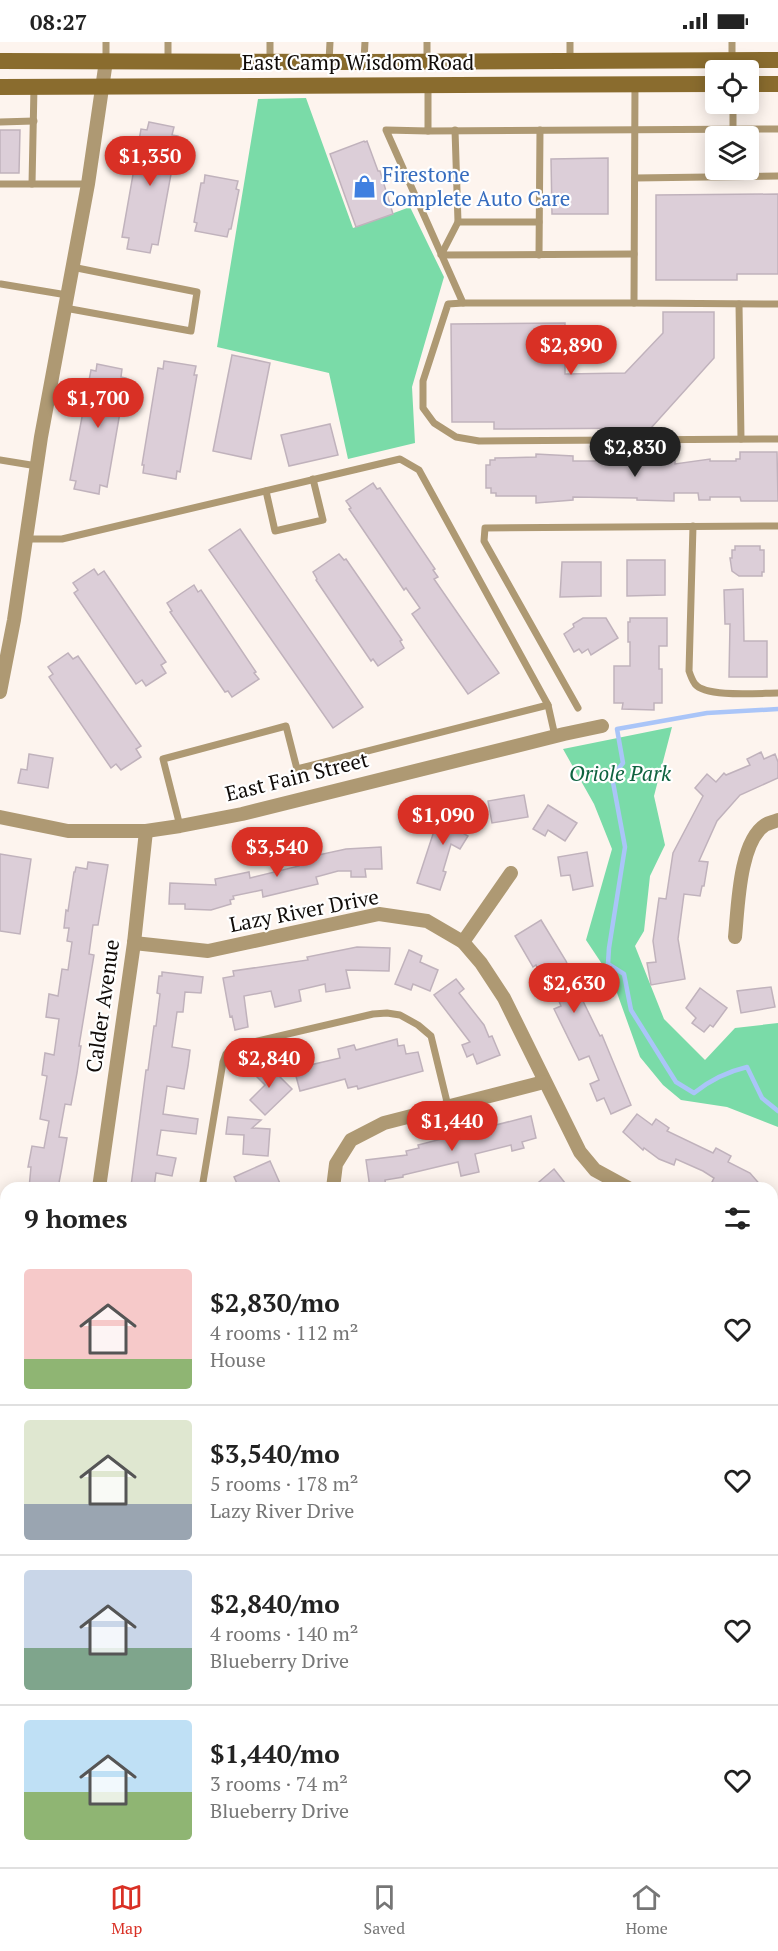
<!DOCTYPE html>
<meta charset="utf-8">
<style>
:root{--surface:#fff;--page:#f2f2f2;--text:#222;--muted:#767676;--line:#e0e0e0;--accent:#d93025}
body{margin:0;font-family:"PT Serif",serif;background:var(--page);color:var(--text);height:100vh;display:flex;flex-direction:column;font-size:22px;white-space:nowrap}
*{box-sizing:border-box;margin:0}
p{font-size:20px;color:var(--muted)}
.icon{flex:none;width:33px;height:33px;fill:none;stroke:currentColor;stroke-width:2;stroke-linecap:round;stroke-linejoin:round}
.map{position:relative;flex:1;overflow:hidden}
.details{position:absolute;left:0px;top:1140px;width:778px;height:686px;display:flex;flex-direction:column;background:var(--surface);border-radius:18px 18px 0 0;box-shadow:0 3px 15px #0003}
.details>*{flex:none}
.buttons{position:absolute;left:705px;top:18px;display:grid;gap:12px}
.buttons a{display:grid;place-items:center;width:54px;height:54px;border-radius:6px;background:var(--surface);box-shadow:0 3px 15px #0003;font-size:30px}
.price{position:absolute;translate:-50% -51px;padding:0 14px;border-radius:21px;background:var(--accent);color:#fff;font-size:20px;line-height:39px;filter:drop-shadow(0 2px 3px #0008)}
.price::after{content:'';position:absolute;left:50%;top:36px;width:18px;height:14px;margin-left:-9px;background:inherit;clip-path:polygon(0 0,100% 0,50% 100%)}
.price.current{background:#222;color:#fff}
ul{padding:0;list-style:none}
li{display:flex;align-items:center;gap:18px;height:150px;padding:0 24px}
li+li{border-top:2px solid var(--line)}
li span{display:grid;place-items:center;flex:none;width:168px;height:120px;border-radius:6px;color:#555}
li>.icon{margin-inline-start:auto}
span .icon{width:72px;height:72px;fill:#fffc;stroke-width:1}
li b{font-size:26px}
h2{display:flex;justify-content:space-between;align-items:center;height:72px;padding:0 24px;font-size:26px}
.status{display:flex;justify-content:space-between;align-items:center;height:42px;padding:0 30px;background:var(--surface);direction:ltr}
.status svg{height:16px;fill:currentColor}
.dock{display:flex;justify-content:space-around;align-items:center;height:84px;border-top:2px solid var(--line);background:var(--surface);font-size:16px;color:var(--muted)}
.dock a{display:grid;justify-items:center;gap:3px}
.dock .current{color:var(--accent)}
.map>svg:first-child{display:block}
.green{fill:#7adba8}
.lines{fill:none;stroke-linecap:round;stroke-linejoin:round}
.stream{stroke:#aac5f8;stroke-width:4.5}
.building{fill:#dcced8;stroke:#c0b2bc;stroke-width:1.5}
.service{stroke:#ae9973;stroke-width:7}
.minor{stroke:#ae9973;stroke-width:14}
.tertiary{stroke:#ae9973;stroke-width:16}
.secondary{stroke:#8a6c2e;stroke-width:16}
.labels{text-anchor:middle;stroke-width:4.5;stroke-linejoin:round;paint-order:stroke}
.street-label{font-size:21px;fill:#100b08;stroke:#fff}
.shop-label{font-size:21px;fill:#366cbe;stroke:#fff;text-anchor:start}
.park-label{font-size:21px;font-style:italic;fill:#0e633f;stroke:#fff}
</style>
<div class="status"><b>08:27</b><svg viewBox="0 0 49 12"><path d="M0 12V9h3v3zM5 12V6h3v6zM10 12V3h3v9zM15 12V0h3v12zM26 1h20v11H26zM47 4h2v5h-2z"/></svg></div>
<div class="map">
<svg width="778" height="1825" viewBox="0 0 778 1825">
<rect width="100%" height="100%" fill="#fdf4ee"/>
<g class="green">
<path d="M306,56l47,130 57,-21 34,70 -32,110 3,56 -67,16 -19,-86 -112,-26 41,-248z"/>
<path d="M672,685l-18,69 11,49 -15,31 -6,55 -9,15 29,73 41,41 30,-32 43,-5v104l-51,-20 -46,-7 -18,-15 -23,-28 -28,-78 -26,-39 26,-91 -18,-45 -31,-55z"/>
</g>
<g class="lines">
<path class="stream" d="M778,667l-71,4 -90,16 6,34 -11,14 13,70 -16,101 -1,16 16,10 7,36 45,72 18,11c16,-13 32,-21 53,-26l15,31 16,13"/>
</g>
<g class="building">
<path d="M149,80l25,5 -2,8 6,1 -20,109 -6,-1 -2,9 -23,-4 2,-11 -7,-1 19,-108 6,1z"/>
<path d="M0,88h20l-1,43h-19z"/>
<path d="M364,99l1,1 2,-1 11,30h2l13,43 -37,13 -26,-73z"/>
<path d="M608,116v56h-56l-1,-55z"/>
<path d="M205,133l33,6 -2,8 3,1 -8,39h-2l-2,8 -32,-6 2,-8 -3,-1 7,-39h3z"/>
<path d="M778,152v80h-41v6h-81v-85z"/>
<path d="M663,270h51v46l-63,70 -157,1v-7h-42l-1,-98 114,-1v51l60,-1 38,-40z"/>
<path d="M232,313l38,8 -19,96 -38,-8z"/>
<path d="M164,319l32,5 -2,9h3l-17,97 -3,-1 -1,8 -33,-6 1,-8h-2l16,-97 5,1z"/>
<path d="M97,322l25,5 -1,8 5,1 -19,109 -7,-2 -1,9 -25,-5 2,-8 -6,-1 21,-110 5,1z"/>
<path d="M330,382l8,31 -49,11 -8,-31z"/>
<path d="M740,410h37l1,49h-37l-1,-4h-30v3h-11l-1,-7h-24v8l-37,-1v-2l-64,-1v3l-37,3v-7h-40v-3h-5v-5h-5v-23h4v-5h5v-2l41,-1v-3l37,2v5h65v-8l37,1v10l35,-5v2h26v-2h4z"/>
<path d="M373,441l4,6 3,-1 55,81 -2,1 5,7 -4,2 65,94 -31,21 -56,-80 8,-6 -14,-20 -2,2 -55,-81 2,-1 -5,-7z"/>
<path d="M240,487l123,178 -30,21 -124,-178z"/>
<path d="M735,504h25v4h4v22h-2v4h-23l-7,-5 -2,-13h2v-8h3z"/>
<path d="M339,512l5,6 2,-1 56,81 -2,1 4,7 -26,18 -5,-7 -2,2 -55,-81 1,-1 -4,-7z"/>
<path d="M627,518h38v35l-38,1z"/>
<path d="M562,520h39v34l-41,1z"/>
<path d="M94,527l4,6 6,-4 62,91 -5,3 5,8 -20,13 -4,-6 -6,4 -62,-91 4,-3 -5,-7z"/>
<path d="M194,543l4,7 3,-2 55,82 -2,1 5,6 -27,18 -4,-6 -3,1 -55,-80 2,-1 -5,-8z"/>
<path d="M743,547l1,52h23v36h-38l1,-53h-5l-1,-34z"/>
<path d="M583,576h23l12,20 -27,17 -3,-6 -6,4 -3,-4 -5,3 -10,-18 10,-7 -1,-3z"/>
<path d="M630,576h37v28h-8v23h3v34h-8v7l-32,-1 1,-6h-9v-37h16v-24h-2v-20h2z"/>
<path d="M68,611l5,6 5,-3 63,90 -5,3 5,8 -20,13 -5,-6 -5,4 -62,-91 4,-3 -5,-7z"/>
<path d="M761,710l3,7 11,-5 3,8v16l-38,17 -23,26 -18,40 9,1 -4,24h-2l-2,10 -16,-2 -6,45 7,40 -34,6 -4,-22 9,-1 -3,-21 6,-43 7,1 7,-46 30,-57 -8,-8 12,-14 9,8 8,-9 2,2 24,-10 -3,-6z"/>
<path d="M29,712l24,4 -5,30 -30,-5 3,-14 6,1z"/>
<path d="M524,753l4,22 -36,6 -4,-22z"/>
<path d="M454,762l18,11 -11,17 7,4 -8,13 -9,-5 -8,27 3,1 -6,18 -23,-7 17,-52 -3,-2 6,-10 6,3z"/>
<path d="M548,763l29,18 -12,18 -17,-11 -3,6 -12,-7z"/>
<path d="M381,805l1,22h-17l1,8h-15v-6h-13l-22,6 2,7 -13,3 -42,10 -1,-7 -29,6 1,3 -4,1 1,4 -20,6 -26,-1v-5h-16l1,-21 46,2 -1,-6 34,-7 1,6 49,-12 -3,-14 15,-4 3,8 32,-7z"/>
<path d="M587,810l6,34 -20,4 -3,-15 -9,1 -3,-19z"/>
<path d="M0,812l31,5 -11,75 -20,-3z"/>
<path d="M88,820l20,3 -10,60h-5l-4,29 5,1 -15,91h2l-4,27 -6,32 -6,-1 -6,33 8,1 -5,29 -4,21h-29l2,-21h-3l4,-21 12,2 5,-27 -9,-2 7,-43 -5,-1 3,-22 9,2 5,-36 -13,-2 3,-23 9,2 4,-27 6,1 4,-28 -5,-1 2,-13h-5l2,-18 2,1 6,-39h1l1,-5 11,2z"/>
<path d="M541,878l25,41 15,36 19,39 2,-1 29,70 -20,9 -7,-16 -7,3 -7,-17 9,-4 -10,-24 -10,4 -25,-51 7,-3 -10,-24 -3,1 -1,-3 -4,2 -7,-17 -3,2 -18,-31z"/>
<path d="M357,905l33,1 -1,23 -43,-1 4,18 -24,4 -1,-8 -26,6 2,11 -26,6 -4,-16 -27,5 4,31 -13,3 -3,-14 -2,1 -7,-39 11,-2 -1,-5 75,-11 -1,-3z"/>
<path d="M409,908l13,6 -2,6 18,8 -8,21 -17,-7 -2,6 -16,-6z"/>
<path d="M162,930l41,5 -2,16 -16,-1 -2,20h-6l-5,35 18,3 -2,16 -4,23 -17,-3 -4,28 35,5 -2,15 -35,-4 -4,25 19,3 -4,18 -16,-3 -2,15h-10l-13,-2 15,-116h2l6,-44h2l4,-32 -3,-1 2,-17h3z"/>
<path d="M456,937l8,10 -5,4 25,32 5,12 3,-1 8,19 -23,9 -4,-10 -6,3 -5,-12 8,-3 -36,-47z"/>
<path d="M771,945l4,20 -34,6 -4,-22z"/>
<path d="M700,946l27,20 -14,19 -3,-2 -6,7 -12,-9 4,-5 -10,-10z"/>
<path d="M397,997l1,7 6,-1 2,9 12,-2 5,19 -65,18 -1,-3 -9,2 -3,-9 -45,12 -10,-37 16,-4 4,15 30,-7 -2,-9 16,-4 2,5z"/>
<path d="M265,1020l27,27 -27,26 -15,-15 15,-15 -12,-12z"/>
<path d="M637,1072l15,11 4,-6 13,9 -2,3 46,22 3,-5 15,8 -3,6 22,11 13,15h-39l-12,-6 2,-4 -11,-7 -27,-12 -2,6 -15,-6 -15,-11 -1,2 -20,-18z"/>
<path d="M531,1074l5,22 -14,4 2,6 -12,3 -1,-6 -36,9 4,18 -18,4 -3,-14 -55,13v2l-18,3 1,8h-16l-4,-28 41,-5 -1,-4 13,-3 -1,-3z"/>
<path d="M228,1075l33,3 -9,8 18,1 -2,27 -25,-2 1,-19 -18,-1z"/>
<path d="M270,1119l12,27h-43l-5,-11z"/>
<path d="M554,1127l15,19h-37z"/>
</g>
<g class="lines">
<g class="service">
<path d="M106,0v19"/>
<path d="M168,0v19"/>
<path d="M427,0v19"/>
<path d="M570,0v19"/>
<path d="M732,0v18"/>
<path d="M270,18v-18"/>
<path d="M364,18l1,-18"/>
<path d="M329,20l1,-20"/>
<path d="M635,42l-1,219 144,1"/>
<path d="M428,43v46l-42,-1 77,173h171"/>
<path d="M733,62v25"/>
<path d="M0,80l34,-1"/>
<path d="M455,88l3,92 -17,33 193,-1"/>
<path d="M428,89l350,-2"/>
<path d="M635,136l143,-2"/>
<path d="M0,142h88"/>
<path d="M32,142l2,-97"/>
<path d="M458,180h81"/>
<path d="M539,213l1,-125"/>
<path d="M1,242l66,11"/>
<path d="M463,261l-15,1 -25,77v27l11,15 22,14 23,4 299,-2"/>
<path d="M739,262l2,135"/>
<path d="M65,266l126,23 6,-39 -125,-25"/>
<path d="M0,418l37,6"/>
<path d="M266,449l9,40 48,-11 -10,-41"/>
<path d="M693,484l-4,145c1,3 3,9 6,13 11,14 65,9 83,9"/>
<path d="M26,497h36l338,-80 19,11 129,235 -251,64 -11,-43 -123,33 17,67"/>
<path d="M548,663l7,31"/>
<path d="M578,666l-94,-167 1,-13 293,-2"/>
<path d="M202,1146l21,-126 3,-8 6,-7 141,-33 14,-1 13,2 18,10 13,11 17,70"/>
</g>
<g class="minor">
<path d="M0,650l14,-72 27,-183 47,-253 18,-123"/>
<path d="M0,775l68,14h78l34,-5 62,-12 322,-80 38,-8"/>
<path d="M735,895c3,-29 4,-95 30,-112 3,-2 9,-3 13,-5"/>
<path d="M463,900l48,-69"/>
<path d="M134,901l74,8 171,-37 48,7 36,21 18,21 23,35 76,154 15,18 33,18"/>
<path d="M99,1146l35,-245 12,-112"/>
<path d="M333,1146l3,-24 15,-24 33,-17 160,-41"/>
<path d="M0,1242l6,1"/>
<path d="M772,1689l6,2"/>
<path d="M124,1820l2,5"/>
<path d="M575,1820l10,5"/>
</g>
<g class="tertiary">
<path d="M772,1781l6,-28"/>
<path d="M767,1825l1,-5"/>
</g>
<g class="secondary">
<path d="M0,19l364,1 414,-2"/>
<path d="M748,42h30"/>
<path d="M0,45l716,-3"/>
</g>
</g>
<defs>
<symbol id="shop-bare" viewBox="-9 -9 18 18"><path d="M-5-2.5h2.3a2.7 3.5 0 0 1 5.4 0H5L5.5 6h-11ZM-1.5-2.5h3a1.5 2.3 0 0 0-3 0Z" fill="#3f7fe0" stroke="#fff" stroke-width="2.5" paint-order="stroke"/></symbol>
</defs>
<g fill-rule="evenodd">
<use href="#shop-bare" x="348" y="128" width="33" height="33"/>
</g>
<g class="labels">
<g class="street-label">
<text x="358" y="28">East Camp Wisdom Road</text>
<text transform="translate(297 735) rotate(-14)" y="7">East Fain Street</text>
<text transform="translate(304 869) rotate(-11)" y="7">Lazy River Drive</text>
<text transform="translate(103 964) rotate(-82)" y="7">Calder Avenue</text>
</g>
<g class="shop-label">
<text x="382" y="140">Firestone<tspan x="382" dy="24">Complete Auto Care</tspan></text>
</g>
<g class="park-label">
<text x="620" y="739">Oriole Park</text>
</g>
</g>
</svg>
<div class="buttons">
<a><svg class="icon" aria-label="locate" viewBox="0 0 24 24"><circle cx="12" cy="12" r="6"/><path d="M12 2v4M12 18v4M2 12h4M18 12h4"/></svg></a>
<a><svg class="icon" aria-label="layers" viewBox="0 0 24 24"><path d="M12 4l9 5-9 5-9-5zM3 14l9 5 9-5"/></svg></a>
</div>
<b class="price" style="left:150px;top:145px">$1,350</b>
<b class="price" style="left:571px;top:334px">$2,890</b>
<b class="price" style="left:98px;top:387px">$1,700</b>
<b class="price current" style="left:635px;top:436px">$2,830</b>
<b class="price" style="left:443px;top:804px">$1,090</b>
<b class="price" style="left:277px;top:836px">$3,540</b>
<b class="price" style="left:574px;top:972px">$2,630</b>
<b class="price" style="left:269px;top:1047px">$2,840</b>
<b class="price" style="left:452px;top:1110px">$1,440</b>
<section class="details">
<h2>9 homes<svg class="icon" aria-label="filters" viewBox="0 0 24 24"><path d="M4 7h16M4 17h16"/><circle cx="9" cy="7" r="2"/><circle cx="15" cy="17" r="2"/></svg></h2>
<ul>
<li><span style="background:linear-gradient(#f6c9c9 75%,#8fb573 0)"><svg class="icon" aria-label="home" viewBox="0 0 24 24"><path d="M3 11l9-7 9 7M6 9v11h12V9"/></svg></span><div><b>$2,830/mo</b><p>4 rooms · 112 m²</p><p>House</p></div><svg class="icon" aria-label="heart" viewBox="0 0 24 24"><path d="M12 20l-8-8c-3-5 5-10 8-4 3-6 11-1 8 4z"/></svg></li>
<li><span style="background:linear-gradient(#dfe7d0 70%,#9aa5b1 0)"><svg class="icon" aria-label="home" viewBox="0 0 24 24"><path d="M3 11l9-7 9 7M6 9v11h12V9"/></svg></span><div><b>$3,540/mo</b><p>5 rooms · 178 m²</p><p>Lazy River Drive</p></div><svg class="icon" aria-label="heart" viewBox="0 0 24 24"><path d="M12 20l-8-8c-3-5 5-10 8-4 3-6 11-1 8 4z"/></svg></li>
<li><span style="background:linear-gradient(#c9d6e8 65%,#7fa58c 0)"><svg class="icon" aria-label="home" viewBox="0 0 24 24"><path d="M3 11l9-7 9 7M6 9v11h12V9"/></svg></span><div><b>$2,840/mo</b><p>4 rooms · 140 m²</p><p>Blueberry Drive</p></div><svg class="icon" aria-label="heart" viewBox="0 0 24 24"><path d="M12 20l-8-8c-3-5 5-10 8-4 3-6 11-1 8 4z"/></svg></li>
<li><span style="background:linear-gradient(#bfe0f5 60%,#8fb573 0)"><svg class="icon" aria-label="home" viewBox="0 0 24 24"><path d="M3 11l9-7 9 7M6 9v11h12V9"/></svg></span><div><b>$1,440/mo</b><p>3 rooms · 74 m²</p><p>Blueberry Drive</p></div><svg class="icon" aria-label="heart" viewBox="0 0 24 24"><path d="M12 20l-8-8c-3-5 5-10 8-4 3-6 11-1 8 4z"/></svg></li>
</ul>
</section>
</div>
<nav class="dock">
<a class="current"><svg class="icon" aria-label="map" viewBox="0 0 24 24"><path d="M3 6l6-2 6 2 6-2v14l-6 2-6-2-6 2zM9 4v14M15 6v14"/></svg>Map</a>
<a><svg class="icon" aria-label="saved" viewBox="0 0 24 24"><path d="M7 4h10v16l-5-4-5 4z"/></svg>Saved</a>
<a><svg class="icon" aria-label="home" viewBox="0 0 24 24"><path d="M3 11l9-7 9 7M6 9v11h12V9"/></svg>Home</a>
</nav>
